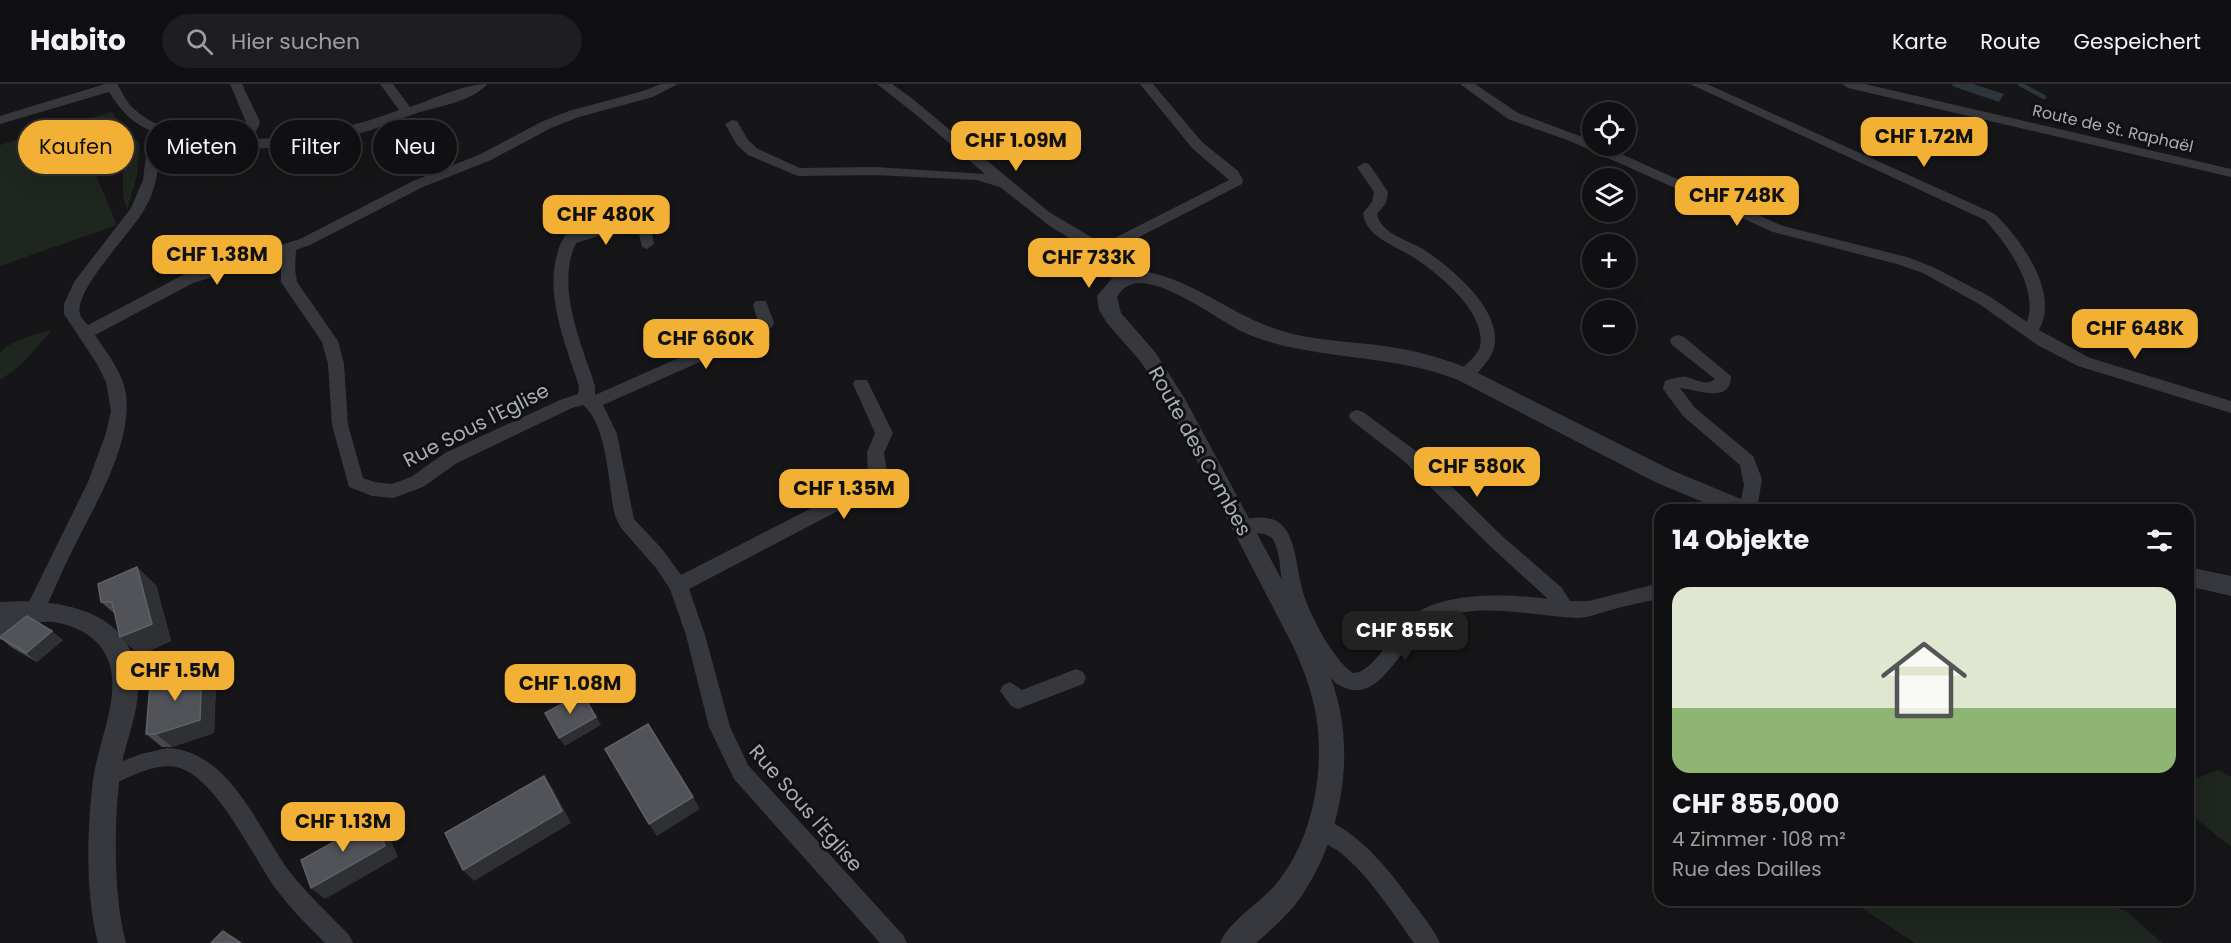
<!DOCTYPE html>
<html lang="de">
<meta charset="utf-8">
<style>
:root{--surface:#101012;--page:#1e1e20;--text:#f1f3f6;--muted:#9c9d9f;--line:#303032;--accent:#f2b134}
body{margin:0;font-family:Poppins,sans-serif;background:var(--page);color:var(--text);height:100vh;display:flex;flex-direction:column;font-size:22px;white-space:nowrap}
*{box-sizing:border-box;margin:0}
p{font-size:20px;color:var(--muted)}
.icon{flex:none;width:33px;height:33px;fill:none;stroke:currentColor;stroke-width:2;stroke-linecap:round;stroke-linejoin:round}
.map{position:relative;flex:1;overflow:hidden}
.side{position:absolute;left:1654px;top:420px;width:540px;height:402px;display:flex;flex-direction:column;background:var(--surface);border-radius:18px;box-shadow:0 6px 24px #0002,0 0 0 2px var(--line)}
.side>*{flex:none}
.banner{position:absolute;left:18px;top:36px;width:570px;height:54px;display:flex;gap:12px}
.controls{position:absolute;left:1582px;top:18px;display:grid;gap:12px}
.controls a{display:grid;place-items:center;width:54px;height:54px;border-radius:50%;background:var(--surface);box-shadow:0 6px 24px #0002,0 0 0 2px var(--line);font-size:30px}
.price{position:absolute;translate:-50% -51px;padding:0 14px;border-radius:12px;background:var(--accent);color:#111;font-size:20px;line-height:39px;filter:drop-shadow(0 2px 3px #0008)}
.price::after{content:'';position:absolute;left:50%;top:36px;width:18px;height:14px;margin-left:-9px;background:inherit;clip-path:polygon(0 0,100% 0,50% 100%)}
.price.selected{background:#222;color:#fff}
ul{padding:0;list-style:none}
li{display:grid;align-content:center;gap:12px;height:318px;padding:0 18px}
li+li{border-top:2px solid var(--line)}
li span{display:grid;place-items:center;height:186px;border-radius:18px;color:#555}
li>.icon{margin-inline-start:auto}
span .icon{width:108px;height:108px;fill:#fffc;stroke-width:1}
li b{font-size:26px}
h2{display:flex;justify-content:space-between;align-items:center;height:72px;padding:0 18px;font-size:26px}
.pill{padding:0 21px;border-radius:27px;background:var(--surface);box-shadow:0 6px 24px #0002,0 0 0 2px var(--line);font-size:21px;line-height:54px}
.pill.selected{background:var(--accent);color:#111}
header{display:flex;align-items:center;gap:36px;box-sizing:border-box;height:84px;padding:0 30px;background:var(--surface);border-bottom:2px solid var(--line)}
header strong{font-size:28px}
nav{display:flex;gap:33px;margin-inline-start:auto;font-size:21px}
.search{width:420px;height:54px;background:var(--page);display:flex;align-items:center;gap:15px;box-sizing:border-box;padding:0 21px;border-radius:33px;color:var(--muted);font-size:22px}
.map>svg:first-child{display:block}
.green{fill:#1e261f}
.water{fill:#2c353c}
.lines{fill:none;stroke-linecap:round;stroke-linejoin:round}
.stream{stroke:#2c353c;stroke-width:4.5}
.minor{fill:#37383d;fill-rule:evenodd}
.tertiary{fill:#37383d;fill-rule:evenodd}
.wall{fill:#47494d}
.shaded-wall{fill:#2f3033}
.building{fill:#525359;stroke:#5f6168;stroke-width:1.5}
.labels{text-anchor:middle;stroke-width:6;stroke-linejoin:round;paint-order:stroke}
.far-street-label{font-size:16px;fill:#a8adb8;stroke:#111113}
.street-label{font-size:20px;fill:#a8adb8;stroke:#111113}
</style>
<header>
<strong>Habito</strong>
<div class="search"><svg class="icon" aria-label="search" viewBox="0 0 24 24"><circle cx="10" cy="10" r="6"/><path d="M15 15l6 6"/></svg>Hier suchen</div>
<nav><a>Karte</a><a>Route</a><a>Gespeichert</a></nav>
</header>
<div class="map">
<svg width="2231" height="859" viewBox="0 0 2231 859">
<rect width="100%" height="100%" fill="#161618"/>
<g class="green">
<path d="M111,28l29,32 -3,31 -10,35 -4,-13v-37l-19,-40 -42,14 15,-4 40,95 -117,41v-121z"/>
<path d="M52,246l-32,36 -20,14v-28c13,-13 35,-18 52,-22z"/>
<path d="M2218,686l13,7v70l-42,-34v-32z"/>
<path d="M1850,816h244l32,11 36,32h-247z"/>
</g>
<path class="water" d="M1953,0h20l31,10 -5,8 -47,-16z"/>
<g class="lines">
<path class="stream" d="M2020,0l24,13"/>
<g class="minor">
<path d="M105,0h12c5,7 9,18 16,24 28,26 70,31 106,31l7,-17 -16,-38h12l18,38 -7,17h6c54,-4 89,-10 140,-29l-19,-26h13l17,23c24,-8 54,-23 77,-23 -14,17 -46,22 -67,28 -19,6 -37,15 -56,20 -56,16 -137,25 -192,6l-11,10c-3,22 -5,43 -17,62 -12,22 -71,81 -64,104 1,4 5,8 8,11l95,-50 117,-36 113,-58 68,-27 60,-32 28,-11 74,-20 18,-7h17l-25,13 -74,20 -28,11 -60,32 -68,27 -113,58 -14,5 -1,19 2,13 41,59 6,23 4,61 15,53 11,4 18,2 19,-7 34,-24 115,-53 18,-6 1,-8c-13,-41 -35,-91 -21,-135 4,-15 17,-29 27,-42h10l2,3 -13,19 48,-16 17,3 5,26 -7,5 -5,-2 -5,-22h-4l-57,18c-21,44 6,101 19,143v9l140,-62 23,-12 -5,-16 3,-4h10l8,22 -2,4 -25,14 -144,64 14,29 17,85 28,30 19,26 160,-82 27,-17 -1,-23 8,-20 -22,-49 2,-4h12l26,53 -9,20 3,19 -6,13 -28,18 -164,86 16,46 25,92 18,38 155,170 4,8h-27l-146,-164 -25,-52 -23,-92 -16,-46 -14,-21 -35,-40 -6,-12c-7,-31 -7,-90 -32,-111l-11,3 -115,55 -34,24 -24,9 -6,2 -21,-2 -23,-9 -17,-62 -4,-61 -6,-22 -41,-60v-27l-88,28 -98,52c12,18 29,39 31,60 6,52 -33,113 -55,158 -11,22 -20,45 -31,67l-7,2 -7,-2 -3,-6 65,-132 18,-49 5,-22 -5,-29 -9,-18 -33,-50v-10l10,-22 57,-74 12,-28 4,-33 13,-13c-25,-8 -37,-20 -51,-42l-109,32v-8z"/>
<path d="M877,0h15l17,12 140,116 54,32 126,-64 -37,-32 -52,-64h13l49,58 36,29 5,9 -1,4 -130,67 23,27 -8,5 -5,-1 -9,-13 -20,-17 -42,-25 -51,-40 -24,-7 -101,-5 -77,1 -50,-21 -11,-10 -12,-21 7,-4 5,1 11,19 10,9 42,19 75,-1 110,7 -65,-56z"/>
<path d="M1460,0h15l43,29 75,28v5h10l180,80 124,31 26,10 56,29 38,26c12,-34 -20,-78 -42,-102l-295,-136h17l288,130c26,26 65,78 44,116l51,28 141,43v12l-153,-47 -39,-20 -60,-42 -56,-31 -26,-9 -124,-32 -203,-91 -62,-22z"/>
<path d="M1842,0h23l366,85v8l-383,-89z"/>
<path d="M1364,79l5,1 19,28 -2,11 -9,11c4,20 31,26 46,35 32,21 97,75 62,115 -7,9 -14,19 -26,15l-2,-4c6,-10 20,-17 23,-29 7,-33 -42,-73 -67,-89 -18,-12 -47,-19 -50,-44l9,-11 2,-10 -17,-25z"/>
<path d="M1678,251l6,2 47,39c0,29 -36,13 -51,12l15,20 58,48 9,23 -5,31h-18l5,-25 -4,-20 -57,-49 -20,-27 2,-8c7,-2 13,-5 21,-4 10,2 20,10 29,2l-43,-34 -2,-4 2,-4z"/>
<path d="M1357,326l6,2 53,39 86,85 60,52 8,13h19l71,-18v16c-16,3 -32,6 -49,11 -12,3 -22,8 -35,8 -43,-2 -94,-16 -136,0 -39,15 -56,93 -101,67 -17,-9 -50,-74 -55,-94 -5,-17 -2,-37 -12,-53 -12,-9 -23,-2 -36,-6l-3,-5 3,-5c62,-20 56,30 67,70 6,22 31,69 50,81 23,0 40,-47 61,-59 36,-23 93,-20 134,-15l-58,-53 -86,-85 -53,-41 -2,-4 2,-4z"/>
<path d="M1076,585l7,3 3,6 -3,6 -65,25 -7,-3 -11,-15 3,-6 7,-3 12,8z"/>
<path d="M167,664c63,3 90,79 122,123 18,23 40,43 60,64l4,8h-28c-17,-17 -35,-35 -49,-54 -23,-31 -61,-115 -100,-122 -23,-4 -49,12 -70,20l-7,-3 -4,-7 4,-7 42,-16z"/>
<path d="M1320,733c42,16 71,56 97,91 8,11 17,22 23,35h-26c-22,-31 -44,-66 -73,-90 -11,-8 -27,-14 -32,-26l3,-7z"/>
</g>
<g class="tertiary">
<path d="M1136,186c56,7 92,44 143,60 34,11 70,11 105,16 31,4 59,12 88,24l199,100 82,34 3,6h-34l-67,-28 -197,-102c-69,-28 -146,-18 -213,-47 -25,-11 -93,-65 -119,-46 -4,2 -7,7 -9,10l4,16 34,39 30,47 128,239c12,25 24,51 28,78 10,57 -4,124 -35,173 -12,21 -32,38 -50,54h-36c8,-21 40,-40 56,-59 37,-44 49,-113 40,-169 -4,-24 -13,-47 -23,-69l-127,-245 -25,-39 -34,-39 -8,-13 -2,-14 16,-19z"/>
<path d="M2188,483l43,9v20l-43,-10z"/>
<path d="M0,518c58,-4 137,7 138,83 1,30 -14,59 -18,89 -6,50 -7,121 6,169h-28c-13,-49 -11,-113 -5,-163 6,-48 45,-113 -8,-147 -14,-8 -32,-14 -48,-10 -12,3 -25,13 -37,17z"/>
</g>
</g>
<g class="wall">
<path d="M156,501l15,56 -31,14 -20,-18 -5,-23 -14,-12z"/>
<path d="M0,554l63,2 -26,22 -26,-15z"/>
<path d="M202,584l14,14 -2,51 -42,14h-10l-16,-13z"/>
</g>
<g class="shaded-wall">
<path d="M137,483l19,18 15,56 -31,14 -20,-18z"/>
<path d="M52,547l11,9 -26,22 -11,-9z"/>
<path d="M202,584l14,14 -2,51 -42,14 -16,-13z"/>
<path d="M582,609l19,32 -36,21 -6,-8z"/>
<path d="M544,692l9,13 18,34 -97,58 -11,-11z"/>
<path d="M693,713l7,12 -43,27 -8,-12z"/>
<path d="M375,735l12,12 11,26 -73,42 -14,-11z"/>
</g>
<g class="building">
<path d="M137,483l15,57 -32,13 -8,-35h-11l-3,-18z"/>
<path d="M27,532l25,15 -26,22 -26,-16z"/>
<path d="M202,584l-2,52 -44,14h-10l4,-50z"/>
<path d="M582,609l14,24 -37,21 -14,-25z"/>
<path d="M648,640l45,73 -44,27 -44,-75z"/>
<path d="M544,692l18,35 -99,59 -18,-37z"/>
<path d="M375,735l10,27 -74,42 -10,-28z"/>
<path d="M223,847l18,12h-30z"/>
</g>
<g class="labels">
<g class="far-street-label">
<text transform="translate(2113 44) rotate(13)" y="6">Route de St. Raphaël</text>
</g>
<g class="street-label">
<text transform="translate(476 341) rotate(-27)" y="7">Rue Sous l'Eglise</text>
<text transform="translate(1200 367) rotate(61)" y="7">Route des Combes</text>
<text transform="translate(806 724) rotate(49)" y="7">Rue Sous l'Eglise</text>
</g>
</g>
</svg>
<div class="controls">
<a><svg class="icon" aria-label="locate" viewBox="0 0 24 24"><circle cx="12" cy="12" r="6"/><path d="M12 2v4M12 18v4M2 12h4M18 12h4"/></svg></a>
<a><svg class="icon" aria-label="layers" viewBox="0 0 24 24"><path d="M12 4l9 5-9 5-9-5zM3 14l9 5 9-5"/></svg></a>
<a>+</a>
<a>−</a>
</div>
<b class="price" style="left:1924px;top:84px">CHF 1.72M</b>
<b class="price" style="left:1016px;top:88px">CHF 1.09M</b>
<b class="price" style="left:1737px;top:143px">CHF 748K</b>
<b class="price" style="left:606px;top:162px">CHF 480K</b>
<b class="price" style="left:217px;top:202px">CHF 1.38M</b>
<b class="price" style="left:1089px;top:205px">CHF 733K</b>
<b class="price" style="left:2135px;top:276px">CHF 648K</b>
<b class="price" style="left:706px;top:286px">CHF 660K</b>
<b class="price" style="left:1477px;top:414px">CHF 580K</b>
<b class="price" style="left:844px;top:436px">CHF 1.35M</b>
<b class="price selected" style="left:1405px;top:578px">CHF 855K</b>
<b class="price" style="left:175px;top:618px">CHF 1.5M</b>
<b class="price" style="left:570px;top:631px">CHF 1.08M</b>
<b class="price" style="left:343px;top:769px">CHF 1.13M</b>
<div class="banner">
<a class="pill selected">Kaufen</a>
<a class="pill">Mieten</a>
<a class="pill">Filter</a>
<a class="pill">Neu</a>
</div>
<section class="side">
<h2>14 Objekte<svg class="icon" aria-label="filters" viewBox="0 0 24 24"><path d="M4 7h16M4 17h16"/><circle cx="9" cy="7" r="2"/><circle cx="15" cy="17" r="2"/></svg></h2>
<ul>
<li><span style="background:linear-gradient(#dfe7d0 65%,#8fb573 0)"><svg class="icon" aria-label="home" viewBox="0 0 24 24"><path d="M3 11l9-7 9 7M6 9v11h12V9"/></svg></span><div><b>CHF 855,000</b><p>4 Zimmer · 108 m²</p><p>Rue des Dailles</p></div></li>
</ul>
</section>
</div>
